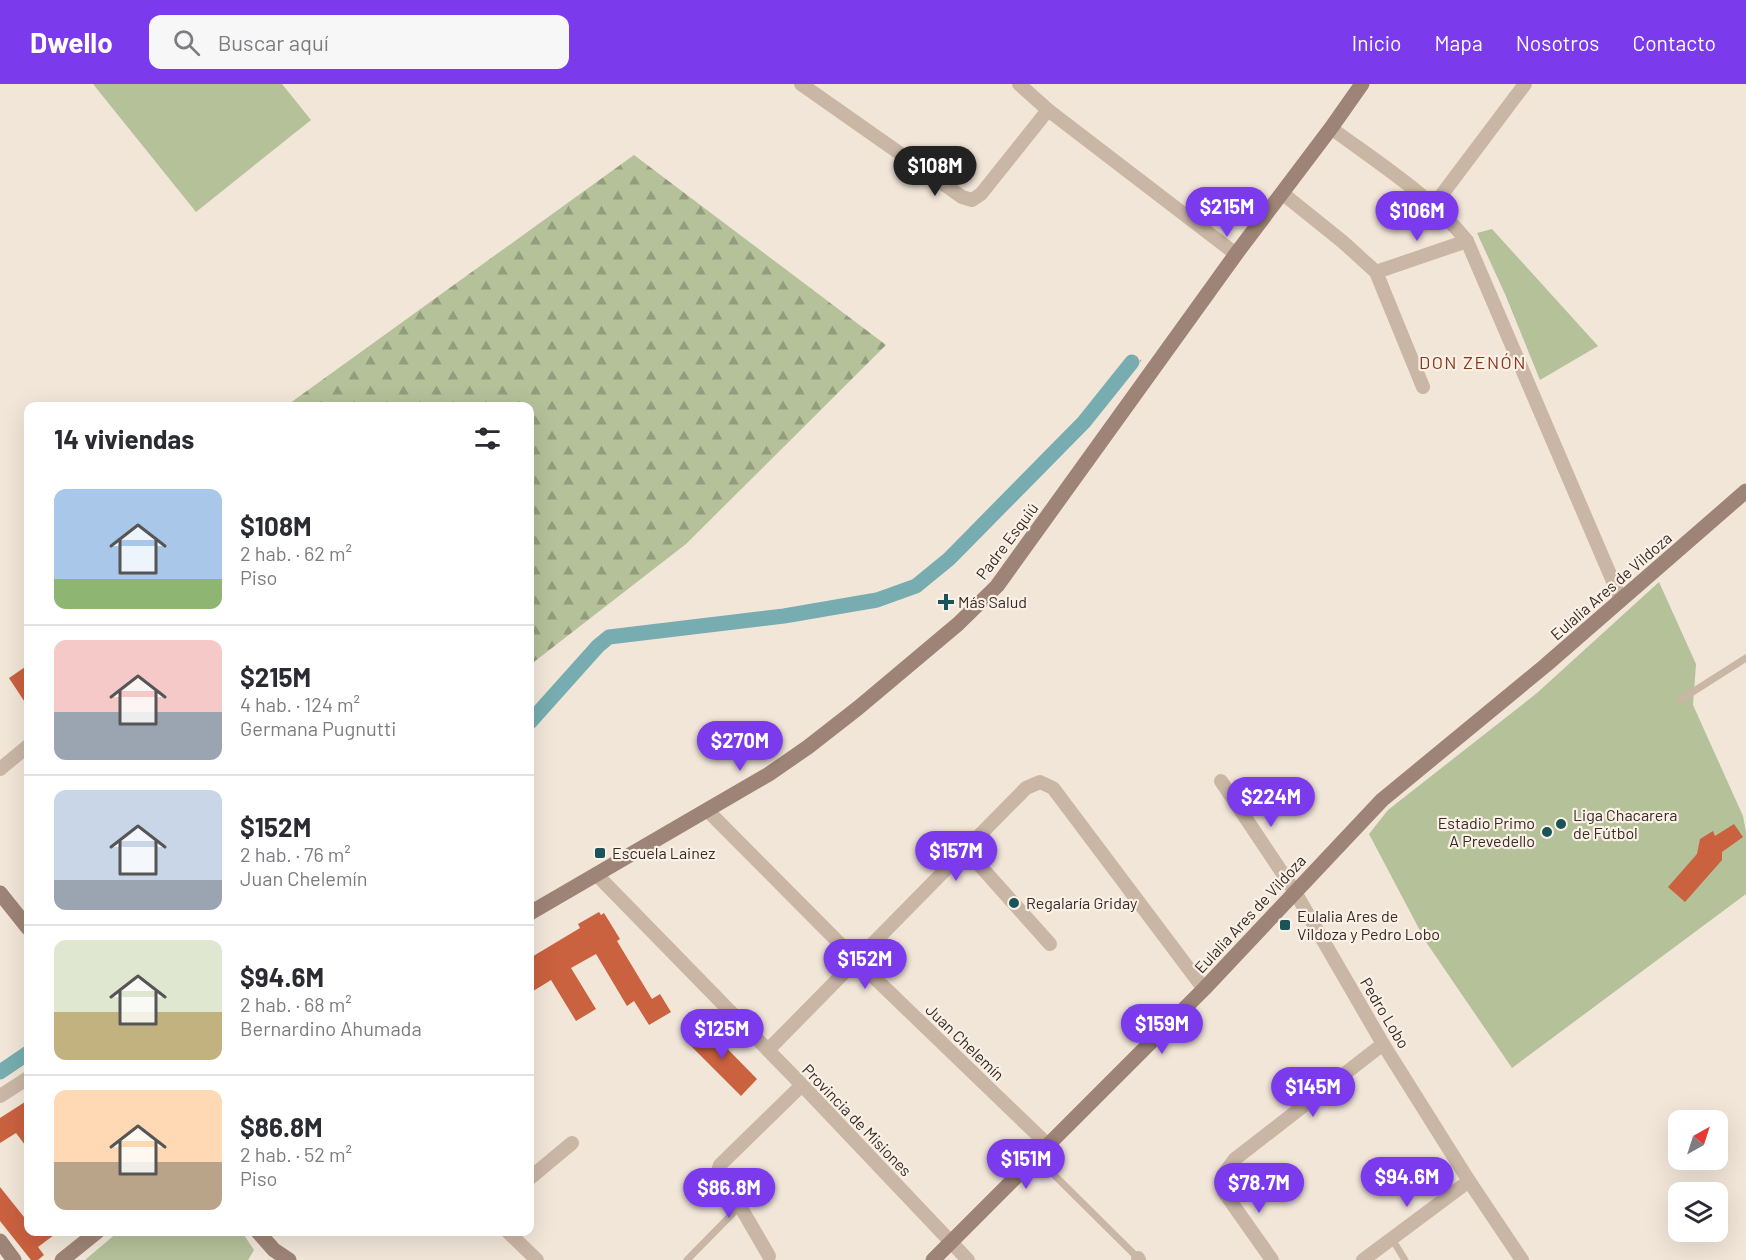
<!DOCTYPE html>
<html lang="es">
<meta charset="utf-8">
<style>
:root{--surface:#fff;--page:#f7f7f7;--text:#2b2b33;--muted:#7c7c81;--line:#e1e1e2;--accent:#7c3aed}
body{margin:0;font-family:Barlow,sans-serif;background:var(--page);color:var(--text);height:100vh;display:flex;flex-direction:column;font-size:22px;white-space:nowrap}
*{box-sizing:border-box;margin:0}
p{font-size:20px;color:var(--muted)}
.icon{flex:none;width:33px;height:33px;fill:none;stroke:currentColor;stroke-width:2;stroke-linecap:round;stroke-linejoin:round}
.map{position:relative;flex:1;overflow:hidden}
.side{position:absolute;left:24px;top:318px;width:510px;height:834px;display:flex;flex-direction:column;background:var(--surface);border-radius:12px;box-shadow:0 6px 24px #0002}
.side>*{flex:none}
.needle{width:39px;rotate:39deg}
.fabs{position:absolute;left:1668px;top:1026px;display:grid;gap:12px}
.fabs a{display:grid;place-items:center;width:60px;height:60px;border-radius:12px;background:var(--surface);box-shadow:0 6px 24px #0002;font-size:30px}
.price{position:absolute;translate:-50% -51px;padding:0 14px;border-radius:21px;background:var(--accent);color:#fff;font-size:20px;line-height:39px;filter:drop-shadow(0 2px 3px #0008)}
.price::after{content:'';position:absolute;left:50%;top:36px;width:18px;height:14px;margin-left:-9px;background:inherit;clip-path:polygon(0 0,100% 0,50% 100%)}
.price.on{background:#222;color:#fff}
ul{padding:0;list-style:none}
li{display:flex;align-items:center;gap:18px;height:150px;padding:0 30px}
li+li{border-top:2px solid var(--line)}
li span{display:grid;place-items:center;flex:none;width:168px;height:120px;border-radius:12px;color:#555}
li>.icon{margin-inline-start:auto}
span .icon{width:72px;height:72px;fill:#fffc;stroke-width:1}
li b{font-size:26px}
h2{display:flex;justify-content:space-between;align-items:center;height:72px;padding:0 30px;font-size:26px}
header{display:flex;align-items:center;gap:36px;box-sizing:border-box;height:84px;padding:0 30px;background:var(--accent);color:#fff}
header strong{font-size:28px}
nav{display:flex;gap:33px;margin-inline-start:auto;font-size:21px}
.search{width:420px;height:54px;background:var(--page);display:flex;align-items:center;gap:15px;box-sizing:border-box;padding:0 21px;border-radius:12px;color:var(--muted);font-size:22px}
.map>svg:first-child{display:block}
.forest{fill:url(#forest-firs)}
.green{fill:#b4c199}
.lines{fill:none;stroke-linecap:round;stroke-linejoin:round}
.canal{stroke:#77adb0;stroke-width:15}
.building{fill:#ca613f}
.path{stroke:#b6a08f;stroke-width:2;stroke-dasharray:3 3;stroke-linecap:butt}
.lane{stroke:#cab6a5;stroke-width:7}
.street{stroke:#cab6a5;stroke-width:14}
.secondary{stroke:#9e8476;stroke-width:15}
.poi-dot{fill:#1b5458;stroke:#faf0e5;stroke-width:2}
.labels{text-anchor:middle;stroke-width:4.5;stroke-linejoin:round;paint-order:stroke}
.street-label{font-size:16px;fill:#362b26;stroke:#faf0e5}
.poi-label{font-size:16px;fill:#362b26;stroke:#faf0e5;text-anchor:start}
.neighbourhood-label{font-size:18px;letter-spacing:1.5px;fill:#87361d;stroke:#faf0e5}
</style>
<header>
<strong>Dwello</strong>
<div class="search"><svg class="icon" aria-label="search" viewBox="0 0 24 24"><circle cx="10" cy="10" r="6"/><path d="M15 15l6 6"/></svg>Buscar aquí</div>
<nav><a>Inicio</a><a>Mapa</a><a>Nosotros</a><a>Contacto</a></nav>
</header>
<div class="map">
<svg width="1746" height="1176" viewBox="0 0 1746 1176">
<defs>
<pattern id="forest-firs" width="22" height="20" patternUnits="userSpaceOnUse" patternTransform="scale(1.5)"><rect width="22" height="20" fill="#b4c199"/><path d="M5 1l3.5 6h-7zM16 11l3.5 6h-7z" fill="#939d7d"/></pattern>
</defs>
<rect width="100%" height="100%" fill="#f2e6d9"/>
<path class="forest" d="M634,71l252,190 -200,199 -156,121v-259h-244z"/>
<g class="green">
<path d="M93,0h189l29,36 -115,92z"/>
<path d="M1492,145l106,117 -58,34 -35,-86 -28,-61z"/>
<path d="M1659,498l37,82 -3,41 50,111 3,16v62l-234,174 -86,-126 -57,-108 19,-24 149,-117z"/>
<path d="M118,1148h124l12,18 -6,10h-163z"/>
</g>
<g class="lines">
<g class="canal">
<path d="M530,638l68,-76 11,-9 175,-21 93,-16 39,-14 33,-27 135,-137 48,-60"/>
<path d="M0,988l28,-19"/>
</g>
</g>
<g class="building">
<path d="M28,581v42l-19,-29z"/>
<path d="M1734,740l9,13 -21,15v8l-37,42 -17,-15 29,-33 3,-15 13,-8 2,5z"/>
<path d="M599,828l2,3 3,-2 16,26 -3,2 35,58 8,-5 11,18 -22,13 -15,-24 -7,5 -31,-52 -25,14 25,41 -20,12 -25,-41 -21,13v-35l50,-30 -2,-4z"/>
<path d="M704,941l53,54 -16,17 -54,-54z"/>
<path d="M28,1016v49l-12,-16 -16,10v-25z"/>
<path d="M0,1103l28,35v10h30l-20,15 6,8 -6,5h-7l-31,-39z"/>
</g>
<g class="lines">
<path class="path" d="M1135,273l6,4"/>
<g class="lane">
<path d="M1680,616l66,-42"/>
<path d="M1036,1073l102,101"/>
<path d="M1392,1155l13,21"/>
<path d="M687,1176l53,-54"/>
</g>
<g class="street">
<path d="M801,0l161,113 10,3 9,-6 67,-84"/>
<path d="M1019,0l29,26 188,144"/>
<path d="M1331,44c47,35 99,67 136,113l154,359"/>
<path d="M1282,109l61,49 33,30 47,115"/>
<path d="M1434,121l91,-121"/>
<path d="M1376,188l91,-31"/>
<path d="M0,685l28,-23"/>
<path d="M1221,697l74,111 88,152 86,137 53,79"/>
<path d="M707,726l150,151 191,184"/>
<path d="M966,766l84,94"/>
<path d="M596,790l206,211 166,175"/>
<path d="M768,966l258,-262 14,-6 13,6 151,201"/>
<path d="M0,1012l28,-18"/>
<path d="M530,1094l42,-35"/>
<path d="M508,1148l29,28"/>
<path d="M769,1172l-29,-50 -21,-21 -2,-11 3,-9 82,-80"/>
<path d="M1138,1174l1,2"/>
<path d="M1272,1176l-48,-68 -1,-17 12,-16 148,-115"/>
<path d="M1363,1176l106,-79"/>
</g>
<g class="secondary">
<path d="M0,809l28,35"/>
<path d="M530,829l177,-103 62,-36 39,-27 50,-39 100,-84 39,-38 239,-332 95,-126 31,-44"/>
<path d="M258,1148l16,18 15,10"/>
<path d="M0,1157l14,19"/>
<path d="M62,1176l35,-28"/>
<path d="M933,1176l271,-271 178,-189 164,-135 200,-174"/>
</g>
</g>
<g class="poi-dot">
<path d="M943 509h6v6h6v6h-6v6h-6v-6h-6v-6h6z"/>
<circle cx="1561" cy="740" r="6"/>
<circle cx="1547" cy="748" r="6"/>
<rect x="594" y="763" width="12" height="12" rx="3"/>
<circle cx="1014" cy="819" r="6"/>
<rect x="1279" y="835" width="12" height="12" rx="3"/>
</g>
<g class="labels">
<g class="street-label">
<text transform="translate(1007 457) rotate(-53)" y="6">Padre Esquiú</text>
<text transform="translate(1611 502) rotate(-41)" y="6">Eulalia Ares de Vildoza</text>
<text transform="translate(1250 830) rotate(-47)" y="6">Eulalia Ares de Vildoza</text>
<text transform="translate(1385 929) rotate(59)" y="6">Pedro Lobo</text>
<text transform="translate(965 958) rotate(44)" y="6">Juan Chelemín</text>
<text transform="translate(857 1036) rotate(46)" y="6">Provincia de Misiones</text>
</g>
<g class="poi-label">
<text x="958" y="524">Más Salud</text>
<text x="1573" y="737">Liga Chacarera<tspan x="1573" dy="18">de Fútbol</tspan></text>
<text x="1535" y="745" text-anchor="end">Estadio Primo<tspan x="1535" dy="18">A Prevedello</tspan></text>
<text x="612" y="775">Escuela Lainez</text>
<text x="1026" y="825">Regalaría Griday</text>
<text x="1297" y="838">Eulalia Ares de<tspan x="1297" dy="18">Vildoza y Pedro Lobo</tspan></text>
</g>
<g class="neighbourhood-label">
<text x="1473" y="285">DON ZENÓN</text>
</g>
</g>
</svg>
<div class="fabs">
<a><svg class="needle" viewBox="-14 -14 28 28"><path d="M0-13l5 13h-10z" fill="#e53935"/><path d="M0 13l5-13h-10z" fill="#7c7c81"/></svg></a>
<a><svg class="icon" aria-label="layers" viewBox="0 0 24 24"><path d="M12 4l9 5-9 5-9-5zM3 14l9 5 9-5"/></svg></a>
</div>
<b class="price on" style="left:935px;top:113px">$108M</b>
<b class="price" style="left:1227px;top:154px">$215M</b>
<b class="price" style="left:1417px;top:158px">$106M</b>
<b class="price" style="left:740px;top:688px">$270M</b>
<b class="price" style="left:1271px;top:744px">$224M</b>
<b class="price" style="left:956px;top:798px">$157M</b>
<b class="price" style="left:865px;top:906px">$152M</b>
<b class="price" style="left:1162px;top:971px">$159M</b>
<b class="price" style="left:722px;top:976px">$125M</b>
<b class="price" style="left:1313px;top:1034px">$145M</b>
<b class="price" style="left:1026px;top:1106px">$151M</b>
<b class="price" style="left:1407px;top:1124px">$94.6M</b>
<b class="price" style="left:1259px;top:1130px">$78.7M</b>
<b class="price" style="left:729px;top:1135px">$86.8M</b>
<section class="side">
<h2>14 viviendas<svg class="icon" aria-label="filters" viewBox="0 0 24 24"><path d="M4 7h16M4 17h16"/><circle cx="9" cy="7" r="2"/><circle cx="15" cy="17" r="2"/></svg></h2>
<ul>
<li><span style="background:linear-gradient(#a9c7e8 75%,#8fb573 0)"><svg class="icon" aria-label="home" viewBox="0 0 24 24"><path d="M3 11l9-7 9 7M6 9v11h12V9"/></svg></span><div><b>$108M</b><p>2 hab. · 62 m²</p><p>Piso</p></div></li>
<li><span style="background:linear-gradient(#f6c9c9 60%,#9aa5b1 0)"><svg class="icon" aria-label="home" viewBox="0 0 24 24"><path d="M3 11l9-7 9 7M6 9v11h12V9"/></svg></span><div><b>$215M</b><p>4 hab. · 124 m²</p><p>Germana Pugnutti</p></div></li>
<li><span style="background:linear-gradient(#c9d6e8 75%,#9aa5b1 0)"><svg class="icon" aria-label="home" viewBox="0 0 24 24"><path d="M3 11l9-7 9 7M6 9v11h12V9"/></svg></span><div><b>$152M</b><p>2 hab. · 76 m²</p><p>Juan Chelemín</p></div></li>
<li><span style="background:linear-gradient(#dfe7d0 60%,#c2b280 0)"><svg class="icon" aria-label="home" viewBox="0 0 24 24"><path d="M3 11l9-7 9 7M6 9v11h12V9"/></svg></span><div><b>$94.6M</b><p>2 hab. · 68 m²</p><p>Bernardino Ahumada</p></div></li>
<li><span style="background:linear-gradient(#ffd9b3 60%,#b9a48a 0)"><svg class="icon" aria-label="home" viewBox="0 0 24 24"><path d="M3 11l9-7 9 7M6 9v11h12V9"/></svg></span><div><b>$86.8M</b><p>2 hab. · 52 m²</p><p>Piso</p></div></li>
</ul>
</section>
</div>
